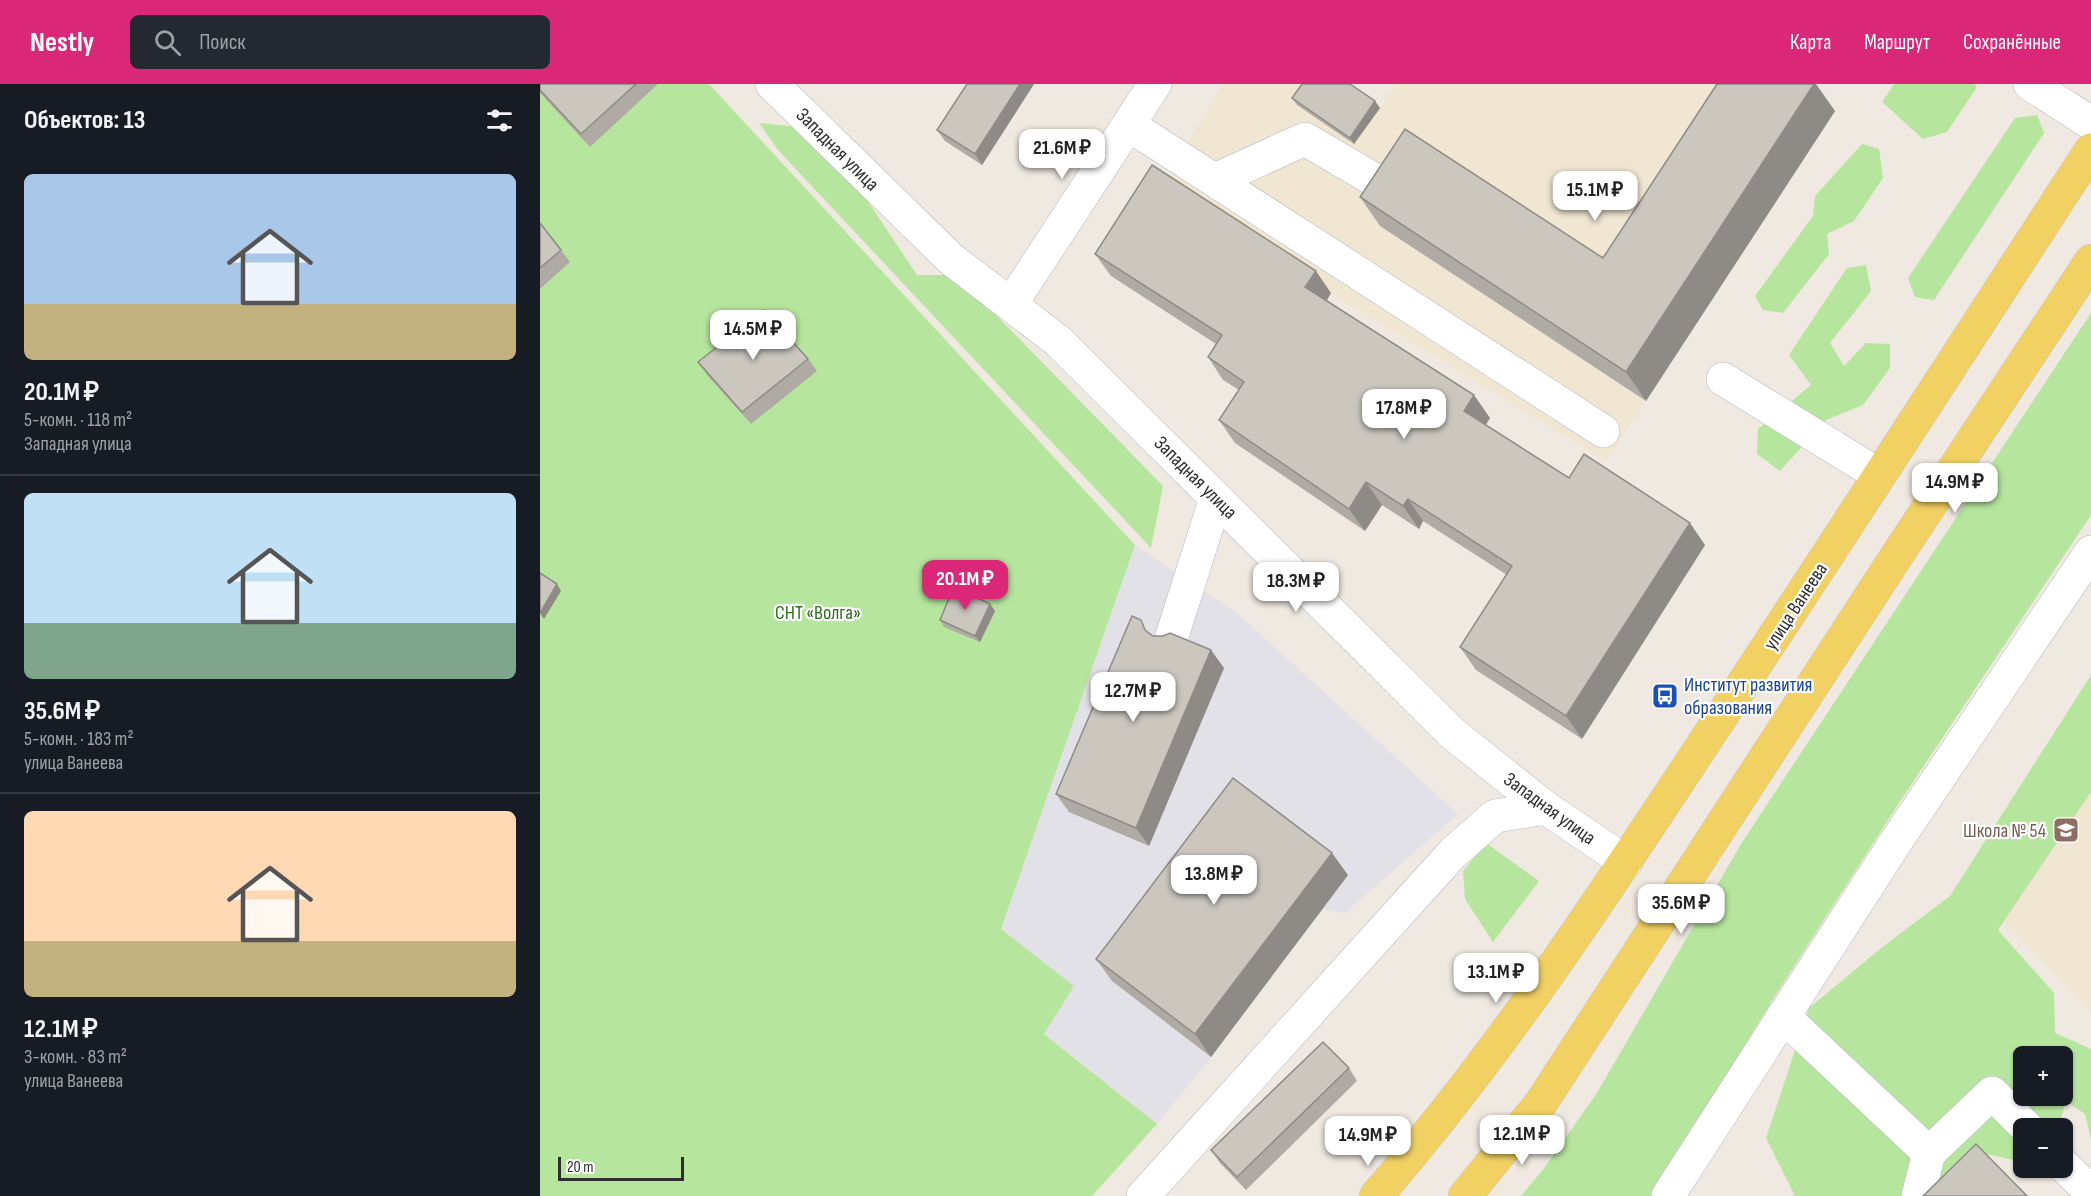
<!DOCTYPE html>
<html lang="ru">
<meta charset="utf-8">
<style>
:root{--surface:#171b24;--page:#242831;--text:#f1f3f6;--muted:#9ea1a6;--line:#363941;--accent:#db2777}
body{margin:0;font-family:"Sofia Sans Condensed",sans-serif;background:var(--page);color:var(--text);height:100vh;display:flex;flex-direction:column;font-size:22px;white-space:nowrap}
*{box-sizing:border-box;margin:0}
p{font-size:20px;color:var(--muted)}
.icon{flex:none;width:33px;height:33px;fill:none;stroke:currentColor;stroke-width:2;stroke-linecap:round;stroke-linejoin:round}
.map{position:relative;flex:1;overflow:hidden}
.sheet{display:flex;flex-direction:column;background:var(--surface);width:540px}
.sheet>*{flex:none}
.fabs{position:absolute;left:1473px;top:962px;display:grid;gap:12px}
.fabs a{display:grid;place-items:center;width:60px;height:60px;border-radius:9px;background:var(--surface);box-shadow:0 2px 4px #0004;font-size:30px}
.scale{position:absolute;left:18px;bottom:15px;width:126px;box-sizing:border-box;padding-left:6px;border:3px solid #2e2e2e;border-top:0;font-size:16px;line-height:21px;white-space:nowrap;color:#2e2e2e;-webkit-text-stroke:4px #fff;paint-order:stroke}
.price{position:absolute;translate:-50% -51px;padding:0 14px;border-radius:12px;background:#fff;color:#222;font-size:20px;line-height:39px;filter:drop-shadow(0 2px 3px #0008)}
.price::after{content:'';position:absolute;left:50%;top:36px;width:18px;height:14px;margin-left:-9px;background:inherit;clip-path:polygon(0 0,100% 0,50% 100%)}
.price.on{background:var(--accent);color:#fff}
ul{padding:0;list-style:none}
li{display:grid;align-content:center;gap:12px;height:318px;padding:0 24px}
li+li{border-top:2px solid var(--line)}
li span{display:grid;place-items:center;height:186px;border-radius:9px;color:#555}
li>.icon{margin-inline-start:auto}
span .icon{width:108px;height:108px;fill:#fffc;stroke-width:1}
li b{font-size:26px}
h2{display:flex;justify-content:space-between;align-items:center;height:72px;padding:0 24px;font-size:26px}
header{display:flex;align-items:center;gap:36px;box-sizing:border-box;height:84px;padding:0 30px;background:var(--accent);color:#fff}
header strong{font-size:28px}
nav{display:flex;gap:33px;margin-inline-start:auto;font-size:21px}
.search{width:420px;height:54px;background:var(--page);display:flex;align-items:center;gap:15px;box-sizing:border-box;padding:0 21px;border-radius:9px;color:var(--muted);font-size:22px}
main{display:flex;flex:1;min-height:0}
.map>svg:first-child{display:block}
.industrial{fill:#e3e1e8}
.education{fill:#f0e6d1}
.green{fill:#b6e59e;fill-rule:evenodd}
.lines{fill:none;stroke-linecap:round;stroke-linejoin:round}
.minor-casing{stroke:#b4b7c1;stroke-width:34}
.major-casing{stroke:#c9c9c9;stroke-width:34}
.minor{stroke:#fff;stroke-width:33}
.major{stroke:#f2d163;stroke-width:33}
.wall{fill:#afaba4}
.shaded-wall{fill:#8e8b86}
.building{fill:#cbc7bf;stroke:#8e8b86;stroke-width:1.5}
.labels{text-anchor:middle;stroke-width:4.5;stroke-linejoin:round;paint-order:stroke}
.street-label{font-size:20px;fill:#2e2e2e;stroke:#fff}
.park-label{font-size:20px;fill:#2c6e1b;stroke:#fff}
.transit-label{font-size:20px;fill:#164399;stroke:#fff;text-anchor:start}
.education-label{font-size:20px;fill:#785e54;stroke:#fff;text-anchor:end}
</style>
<header>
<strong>Nestly</strong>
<div class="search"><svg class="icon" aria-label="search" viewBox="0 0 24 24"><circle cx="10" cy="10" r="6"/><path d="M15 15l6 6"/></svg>Поиск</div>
<nav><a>Карта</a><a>Маршрут</a><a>Сохранённые</a></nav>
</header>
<main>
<section class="sheet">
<h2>Объектов: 13<svg class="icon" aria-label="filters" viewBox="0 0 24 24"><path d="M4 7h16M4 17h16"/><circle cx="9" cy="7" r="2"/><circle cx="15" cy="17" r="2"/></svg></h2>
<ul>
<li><span style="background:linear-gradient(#a9c7e8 70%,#c2b280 0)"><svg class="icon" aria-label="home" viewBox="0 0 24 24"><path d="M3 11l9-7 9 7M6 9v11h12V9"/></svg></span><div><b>20.1M ₽</b><p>5-комн. · 118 m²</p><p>Западная улица</p></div></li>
<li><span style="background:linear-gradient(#bfe0f5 70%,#7fa58c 0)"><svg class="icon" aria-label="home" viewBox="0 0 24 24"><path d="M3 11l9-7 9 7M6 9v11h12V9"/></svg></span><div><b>35.6M ₽</b><p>5-комн. · 183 m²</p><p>улица Ванеева</p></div></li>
<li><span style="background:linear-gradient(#ffd9b3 70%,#c2b280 0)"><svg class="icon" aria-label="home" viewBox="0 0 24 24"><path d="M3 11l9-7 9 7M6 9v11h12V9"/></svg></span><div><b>12.1M ₽</b><p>3-комн. · 83 m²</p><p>улица Ванеева</p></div></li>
</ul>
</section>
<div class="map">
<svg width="1551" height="1112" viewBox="0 0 1551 1112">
<rect width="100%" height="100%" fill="#efe9e1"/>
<path class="industrial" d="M595,461l102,68 221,201 -113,99 -22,-4 -112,148 -54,67 -113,-91 -43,-104z"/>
<g class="education">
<path d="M683,0h122l35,23 17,-23h398l40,27 -229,350 -275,-168 -163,-105 11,-31z"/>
<path d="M1551,669v259l-101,-105z"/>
</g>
<g class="green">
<path d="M0,0h169l426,461 -134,384 73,57 -30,48 113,90 -65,72h-552z"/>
<path d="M1354,0h80l3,3 -30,45 -24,7 -41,-37z"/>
<path d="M1497,31l7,18 -110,167 -19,-3 -7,-19 107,-160z"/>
<path d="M219,39l38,4 70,73 50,75h40l206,211 -12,62 -373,-398z"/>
<path d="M1322,60l17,5 4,29 -29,43 -27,13 2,20 -46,59 -20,-3 -8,-14 58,-80 2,-20z"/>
<path d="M1326,181l5,26 -41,52 14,23 22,-23 24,1v24l-27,37 -37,15 -46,51 -23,-17 1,-25 53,-44 -22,-30 58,-87z"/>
<path d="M1551,229v202l-194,291 -124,193 -120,197h-132l24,-29 52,-74 144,-249z"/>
<path d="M1551,591v117l-93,138 56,63 1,40 36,16v90l-6,-25 -19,-13 -8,27h-34l-1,34 -45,-10 -32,44h-151l-29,-58 43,-130 76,-63 65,-49zM1484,972h38v39h-38z"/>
<path d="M946,759l53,38 -46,61 -28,-43 -2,-28z"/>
</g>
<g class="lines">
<defs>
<g id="minor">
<path d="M232,0l179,175 107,82 395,393 93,74 80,54"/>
<path d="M1490,0l61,39"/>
<path d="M589,41l474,306"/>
<path d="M675,96l90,-41 68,40"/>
<path d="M471,220l144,-220"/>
<path d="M1183,295l156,96"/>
<path d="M632,552l44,-138"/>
<path d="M1243,932l146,137 -11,43"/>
<path d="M1389,1069l63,-60 35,35"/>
<path d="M1522,1080l29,28"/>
<path d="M603,1112l310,-343 42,-37 51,-8"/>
<path d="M1128,1112l229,-356 194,-288"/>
</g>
<g id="major">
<path d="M836,1112c127,-146 233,-309 339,-470 127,-191 251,-384 376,-576"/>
<path d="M925,1112l76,-93 353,-543 197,-299"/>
</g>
</defs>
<use href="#minor" class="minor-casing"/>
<use href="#major" class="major-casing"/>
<use href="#minor" class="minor"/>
<use href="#major" class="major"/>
</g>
<g class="wall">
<path d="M0,0h118l-68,63 -50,-54z"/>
<path d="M427,0h67l-52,81 -37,-24 -8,-11z"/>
<path d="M752,14l88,10 -26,36 -57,-39z"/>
<path d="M1295,27l-189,290 -266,-175 -20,-29 243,61z"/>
<path d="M0,139l30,39 -30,27z"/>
<path d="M555,170l236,39 -4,7 163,118 -5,7 84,53 136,67 -123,194 -106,-69 -16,-23 47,-72 -84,-54 -4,8 -37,-24 -17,26 -130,-88 -16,-23 20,-30 -16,-10 -15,-23 8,-13 -105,-68z"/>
<path d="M268,275l9,12 -66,53 -44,-49 -9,-13z"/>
<path d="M450,520l5,7 -15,31 -36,-15 -4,-7z"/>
<path d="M610,550l74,34 -75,178 -80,-34 -13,-18z"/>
<path d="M808,791l-137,182 -99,-76 -16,-22z"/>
<path d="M809,984l8,13 -111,109 -26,-27 -9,-13z"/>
</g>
<g class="shaded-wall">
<path d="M480,0h14l-52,81 -7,-11z"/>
<path d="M1274,0h2l19,27 -189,290 -20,-29z"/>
<path d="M835,17l5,7 -26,36 -4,-6z"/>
<path d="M776,187l15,22 -10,16 -16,-22z"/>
<path d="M934,311l16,23 -10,16 -16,-23z"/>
<path d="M826,398l16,23 -17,26 -16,-22z"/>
<path d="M868,415l15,22 -4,8 -16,-23z"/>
<path d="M1150,439l15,22 -123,194 -16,-23z"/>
<path d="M17,500l4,7 -17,28 -4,-6z"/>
<path d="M450,520l5,7 -15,31 -5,-6z"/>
<path d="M671,566l13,18 -75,178 -13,-18z"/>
<path d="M792,769l16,22 -137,182 -16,-23z"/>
</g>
<g class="building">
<path d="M0,0h96l-55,50 -41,-44z"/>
<path d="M427,0h53l-45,70 -38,-24z"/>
<path d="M762,0h48l25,17 -25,37 -58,-40z"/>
<path d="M1177,0h97l-188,288 -266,-175 45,-68 198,129z"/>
<path d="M612,81l164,106 -11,16 169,108 -10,16 105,67 15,-24 106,69 -124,193 -106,-69 52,-81 -104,-67 -5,7 -37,-24 -17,27 -130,-89 25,-38 -36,-25 14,-22 -127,-81z"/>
<path d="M0,139l21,27 -21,18z"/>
<path d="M224,226l44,49 -66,53 -44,-50z"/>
<path d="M0,489l17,11 -17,29z"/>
<path d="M414,502l36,18 -15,32 -35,-16z"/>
<path d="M592,532l9,4 4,10 8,6h10l7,-3 41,17 -75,178 -80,-34z"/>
<path d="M693,694l99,75 -137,181 -99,-75z"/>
<path d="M783,958l26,26 -112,109 -26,-27z"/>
<path d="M1436,1060l51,52h-104z"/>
</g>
<defs>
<symbol id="bus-square" viewBox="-11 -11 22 22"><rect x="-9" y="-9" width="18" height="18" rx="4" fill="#1a4fb4" stroke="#fff"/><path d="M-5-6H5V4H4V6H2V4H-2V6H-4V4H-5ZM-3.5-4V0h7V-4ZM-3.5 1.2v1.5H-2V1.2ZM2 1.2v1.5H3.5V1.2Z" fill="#fff"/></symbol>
<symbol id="school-square" viewBox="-11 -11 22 22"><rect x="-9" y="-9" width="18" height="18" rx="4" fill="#8d6e63" stroke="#fff"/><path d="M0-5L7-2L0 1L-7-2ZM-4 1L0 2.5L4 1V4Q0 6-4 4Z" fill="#fff"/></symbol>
</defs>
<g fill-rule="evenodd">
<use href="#bus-square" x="1110" y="597" width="30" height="30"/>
<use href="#school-square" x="1511" y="731" width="30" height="30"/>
</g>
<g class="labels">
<g class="street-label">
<text transform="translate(298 65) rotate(45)" y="7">Западная улица</text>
<text transform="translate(656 393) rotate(45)" y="7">Западная улица</text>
<text transform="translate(1255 522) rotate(-57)" y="7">улица Ванеева</text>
<text transform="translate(1010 724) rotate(36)" y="7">Западная улица</text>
</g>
<g class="park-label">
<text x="278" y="535">СНТ «Волга»</text>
</g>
<g class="transit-label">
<text x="1144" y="607">Институт развития<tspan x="1144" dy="23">образования</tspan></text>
</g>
<g class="education-label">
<text x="1506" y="753">Школа № 54</text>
</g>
</g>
</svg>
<div class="fabs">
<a>+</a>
<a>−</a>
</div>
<div class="scale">20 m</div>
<b class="price" style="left:522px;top:96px">21.6M ₽</b>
<b class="price" style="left:1055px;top:138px">15.1M ₽</b>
<b class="price" style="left:213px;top:277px">14.5M ₽</b>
<b class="price" style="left:864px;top:356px">17.8M ₽</b>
<b class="price" style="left:1415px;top:430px">14.9M ₽</b>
<b class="price on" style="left:425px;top:527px">20.1M ₽</b>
<b class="price" style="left:756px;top:529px">18.3M ₽</b>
<b class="price" style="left:593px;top:639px">12.7M ₽</b>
<b class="price" style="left:674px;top:822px">13.8M ₽</b>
<b class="price" style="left:1141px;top:851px">35.6M ₽</b>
<b class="price" style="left:956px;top:920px">13.1M ₽</b>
<b class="price" style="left:982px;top:1082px">12.1M ₽</b>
<b class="price" style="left:828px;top:1083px">14.9M ₽</b>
</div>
</main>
